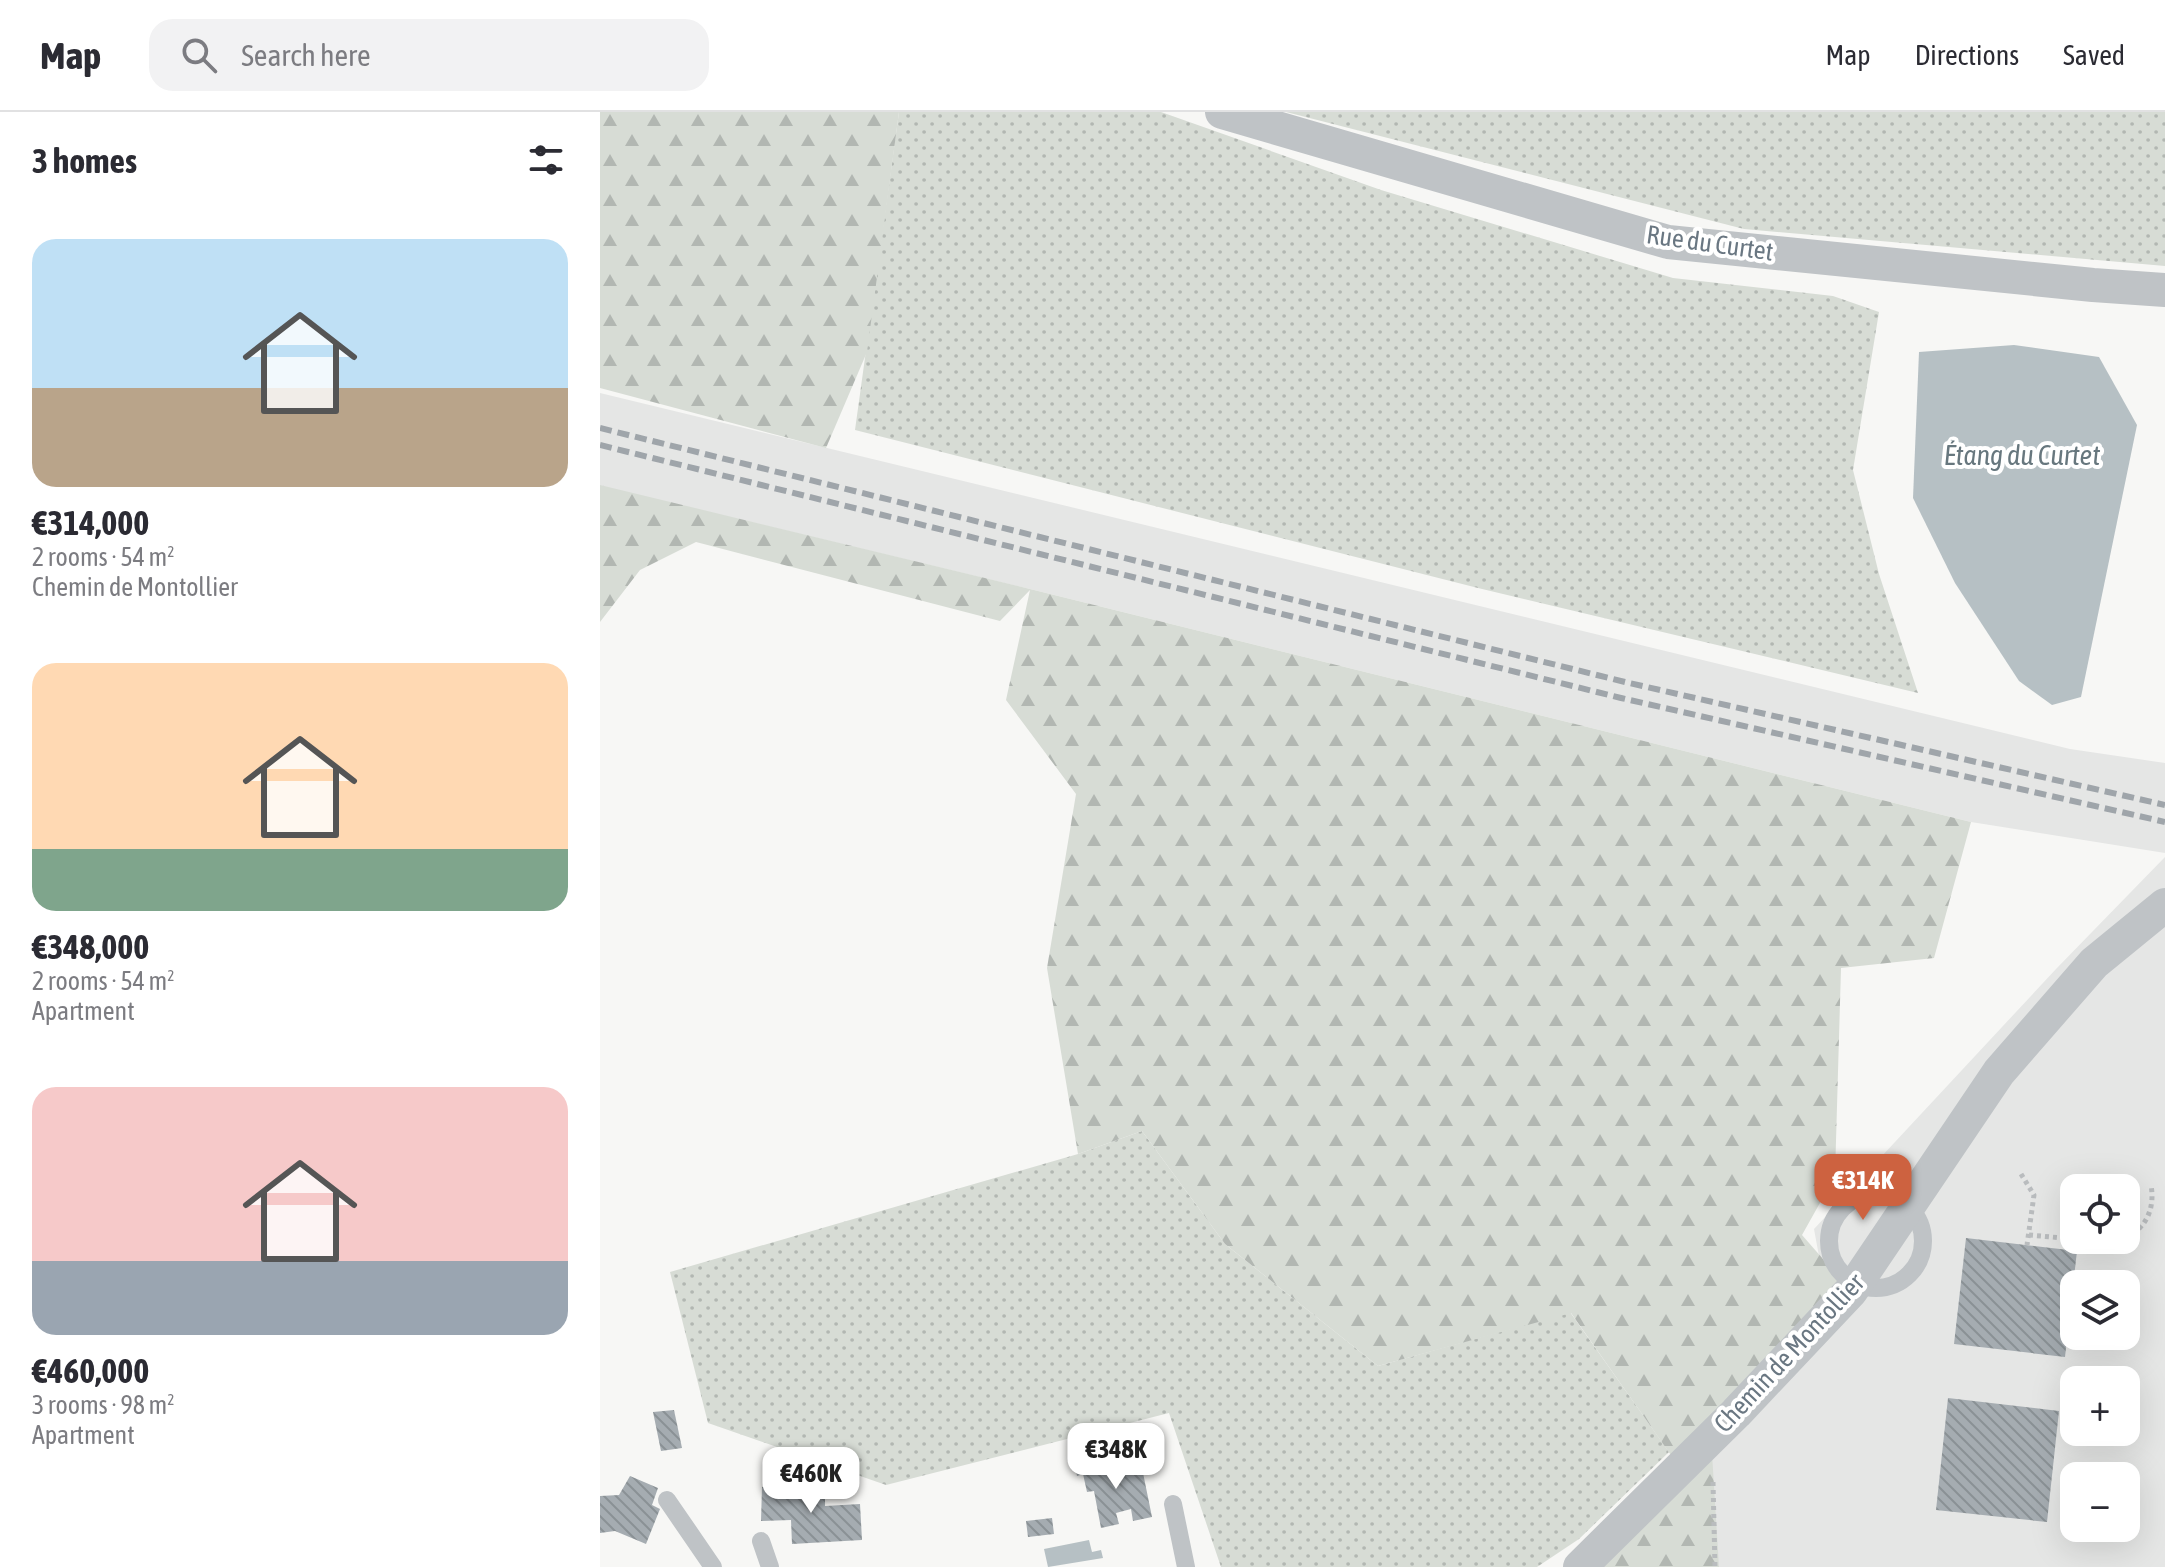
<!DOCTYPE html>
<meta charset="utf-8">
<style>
:root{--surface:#fff;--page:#f2f2f3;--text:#2b2b33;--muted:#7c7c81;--line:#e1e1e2;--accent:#cd6240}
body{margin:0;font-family:"Asap Condensed",sans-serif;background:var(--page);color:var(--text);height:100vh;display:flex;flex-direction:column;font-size:30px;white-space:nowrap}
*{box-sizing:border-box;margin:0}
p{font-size:26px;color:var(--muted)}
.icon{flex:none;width:44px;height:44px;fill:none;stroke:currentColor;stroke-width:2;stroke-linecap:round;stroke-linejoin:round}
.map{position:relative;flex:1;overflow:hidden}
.drawer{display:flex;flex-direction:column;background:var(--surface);width:600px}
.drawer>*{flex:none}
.fabs{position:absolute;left:1460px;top:1062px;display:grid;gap:16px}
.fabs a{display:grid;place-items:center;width:80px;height:80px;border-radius:16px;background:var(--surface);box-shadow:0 8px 32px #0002;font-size:40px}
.price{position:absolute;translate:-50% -68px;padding:0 18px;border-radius:16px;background:#fff;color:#222;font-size:26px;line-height:52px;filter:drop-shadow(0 2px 4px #0008)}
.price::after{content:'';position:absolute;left:50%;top:48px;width:24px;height:18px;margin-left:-12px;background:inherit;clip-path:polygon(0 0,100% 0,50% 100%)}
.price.on{background:var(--accent);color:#fff}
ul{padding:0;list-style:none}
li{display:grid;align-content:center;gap:16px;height:424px;padding:0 32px}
li span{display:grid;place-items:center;height:248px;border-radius:24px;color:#555}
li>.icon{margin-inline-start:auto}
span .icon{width:144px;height:144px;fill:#fffc;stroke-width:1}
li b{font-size:34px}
h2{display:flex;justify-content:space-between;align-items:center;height:96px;padding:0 32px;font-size:34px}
header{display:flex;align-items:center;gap:48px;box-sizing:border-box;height:112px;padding:0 40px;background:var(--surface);border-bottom:2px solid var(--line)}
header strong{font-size:38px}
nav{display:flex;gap:44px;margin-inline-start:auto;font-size:28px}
.search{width:560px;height:72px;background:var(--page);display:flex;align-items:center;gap:20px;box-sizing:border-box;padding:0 28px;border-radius:24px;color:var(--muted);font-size:30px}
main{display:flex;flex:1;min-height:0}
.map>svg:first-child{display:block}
.built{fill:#e5e6e5;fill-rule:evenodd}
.grass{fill:url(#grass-dots)}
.forest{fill:url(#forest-firs)}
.water{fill:#b6c0c4}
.building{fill:url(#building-back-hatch)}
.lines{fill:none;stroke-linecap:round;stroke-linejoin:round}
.path{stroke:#b9bcbe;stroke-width:5;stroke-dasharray:4 4;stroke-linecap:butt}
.service{stroke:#bfc3c6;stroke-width:18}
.minor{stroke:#bfc3c6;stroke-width:34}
.rail{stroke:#9fa5aa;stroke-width:6;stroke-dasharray:12 6;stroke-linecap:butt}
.labels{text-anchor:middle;stroke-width:8;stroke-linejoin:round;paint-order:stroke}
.street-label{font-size:26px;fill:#6a7782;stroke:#fff}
.water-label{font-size:28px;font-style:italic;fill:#67777e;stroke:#fff}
</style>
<header>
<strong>Map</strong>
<div class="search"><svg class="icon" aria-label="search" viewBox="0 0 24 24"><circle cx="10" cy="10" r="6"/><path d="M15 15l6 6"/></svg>Search here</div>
<nav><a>Map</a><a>Directions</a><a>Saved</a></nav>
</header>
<main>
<section class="drawer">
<h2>3 homes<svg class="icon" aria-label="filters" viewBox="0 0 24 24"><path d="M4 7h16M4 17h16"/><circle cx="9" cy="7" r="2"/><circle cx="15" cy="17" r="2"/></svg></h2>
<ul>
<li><span style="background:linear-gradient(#bfe0f5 60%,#b9a48a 0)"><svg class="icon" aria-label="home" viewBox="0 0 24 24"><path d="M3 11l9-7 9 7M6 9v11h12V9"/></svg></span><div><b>€314,000</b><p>2 rooms · 54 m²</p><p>Chemin de Montollier</p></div></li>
<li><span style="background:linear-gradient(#ffd9b3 75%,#7fa58c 0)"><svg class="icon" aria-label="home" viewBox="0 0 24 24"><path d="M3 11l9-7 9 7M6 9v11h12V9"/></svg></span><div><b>€348,000</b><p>2 rooms · 54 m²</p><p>Apartment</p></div></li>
<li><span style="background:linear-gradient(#f6c9c9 70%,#9aa5b1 0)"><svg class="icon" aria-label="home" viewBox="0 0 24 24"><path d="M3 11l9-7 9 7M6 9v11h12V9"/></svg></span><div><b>€460,000</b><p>3 rooms · 98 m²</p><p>Apartment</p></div></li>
</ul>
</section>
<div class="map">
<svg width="1565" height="1455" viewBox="0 0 1565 1455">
<defs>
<pattern id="grass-dots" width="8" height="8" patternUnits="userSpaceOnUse" patternTransform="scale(2)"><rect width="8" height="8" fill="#d7dcd5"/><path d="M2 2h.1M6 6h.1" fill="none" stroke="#b2b7b2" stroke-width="1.8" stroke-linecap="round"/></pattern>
<pattern id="forest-firs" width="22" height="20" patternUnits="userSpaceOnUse" patternTransform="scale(2)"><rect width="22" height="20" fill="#d7dcd5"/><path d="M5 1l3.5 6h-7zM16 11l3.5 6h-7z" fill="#b2b7b2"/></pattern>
<pattern id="building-back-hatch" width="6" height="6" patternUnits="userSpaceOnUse" patternTransform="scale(2)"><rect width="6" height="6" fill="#a5acb1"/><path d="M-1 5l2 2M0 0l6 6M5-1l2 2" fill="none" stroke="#8a9195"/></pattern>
</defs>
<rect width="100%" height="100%" fill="#f7f7f5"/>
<g class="built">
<path d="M0,281l1470,356 95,14v90l-194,-31 -941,-233 -430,-103z"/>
<path d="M1565,745v710h-459l-3,-138 120,-151 -9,-49 242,-260zM1474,1076h52v52h-52zM1474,1172h52v52h-52zM1474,1268h52v52h-52zM1474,1364h52v52h-52z"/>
</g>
<g class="grass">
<path d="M299,0h262l220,78 292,88 160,18 46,16 -26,158 26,104 39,119 -440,-105 -623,-158z"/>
<path d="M686,0h879v154l-421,-37z"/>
<path d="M542,1019l83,113 153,122 192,-54 99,140 -90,87 -42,28h-316l-52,-154 -283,72 -178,-62 -38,-151 408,-118z"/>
</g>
<g class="forest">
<path d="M0,0h299l-32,240 -41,96 -226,-60z"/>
<path d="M0,373l430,104 941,233 -37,136 -93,10 -6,208 -33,59 49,56 -140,146 8,130h-129l90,-99 -109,-155 -193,53 -153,-122 -83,-113 -64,23 -31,-186 29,-174 -70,-94 24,-110 -30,31 -304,-79 -56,28 -40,52z"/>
</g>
<g class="water">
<path d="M1414,233l85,12 38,68 -56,272 -29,8 -33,-24 -64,-98 -42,-85 6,-146z"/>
<path d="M489,1428l3,12 9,-2 2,8 -55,9 -4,-18z"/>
</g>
<g class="building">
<path d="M1366,1126l111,13 -12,106 -111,-13z"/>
<path d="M1348,1286l111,13 -12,111 -111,-12z"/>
<path d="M74,1298l8,38 -21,3 -8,-39z"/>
<path d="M491,1345l4,15 46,-9 11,54 -19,4 -2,-12 -15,4 3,11 -18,4 -7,-37 -7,1 -4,-18 -6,2 -3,-16z"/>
<path d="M30,1364l28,12 -6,17 8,4 -14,35 -31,-13 -15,2v-37l19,-1z"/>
<path d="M204,1370l3,17 18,-1v8l35,-2 2,36 -70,4 -1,-24 -30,1 1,-34z"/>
<path d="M452,1406l2,16 -26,3 -2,-16z"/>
</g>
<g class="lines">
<g class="path">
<path d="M1421,1062l13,21 -7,50"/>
<path d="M1429,1123l45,4"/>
<path d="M1526,1126c21,-11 29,-30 25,-53"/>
<path d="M1480,1128l31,2 8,-2"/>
<path d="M1113,1370l2,85"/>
</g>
<g class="service">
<circle cx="1276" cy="1129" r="47"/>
<path d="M67,1388l46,67"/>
<path d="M573,1392l13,63"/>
<path d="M161,1429l9,26"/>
</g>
<g class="minor">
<path d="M622,0l446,130 425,43 72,5"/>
<path d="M980,1455l156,-154 115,-122 148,-219 95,-109 71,-58"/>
</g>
<g class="rail">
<path d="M0,316l1025,254 540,123"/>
<path d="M0,333l1021,253 544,124"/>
</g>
</g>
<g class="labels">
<g class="street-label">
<text transform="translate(1110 131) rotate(8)" y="9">Rue du Curtet</text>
<text transform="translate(1189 1241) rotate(-47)" y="9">Chemin de Montollier</text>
</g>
<g class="water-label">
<text x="1422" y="353">Étang du Curtet</text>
</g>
</g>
</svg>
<div class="fabs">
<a><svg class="icon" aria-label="locate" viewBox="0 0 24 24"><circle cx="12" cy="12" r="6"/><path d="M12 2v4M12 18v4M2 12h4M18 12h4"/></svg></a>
<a><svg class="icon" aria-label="layers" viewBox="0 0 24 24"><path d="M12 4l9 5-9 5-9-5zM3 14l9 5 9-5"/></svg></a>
<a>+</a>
<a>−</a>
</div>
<b class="price on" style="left:1263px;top:1110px">€314K</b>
<b class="price" style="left:516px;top:1379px">€348K</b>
<b class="price" style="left:211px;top:1403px">€460K</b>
</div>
</main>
